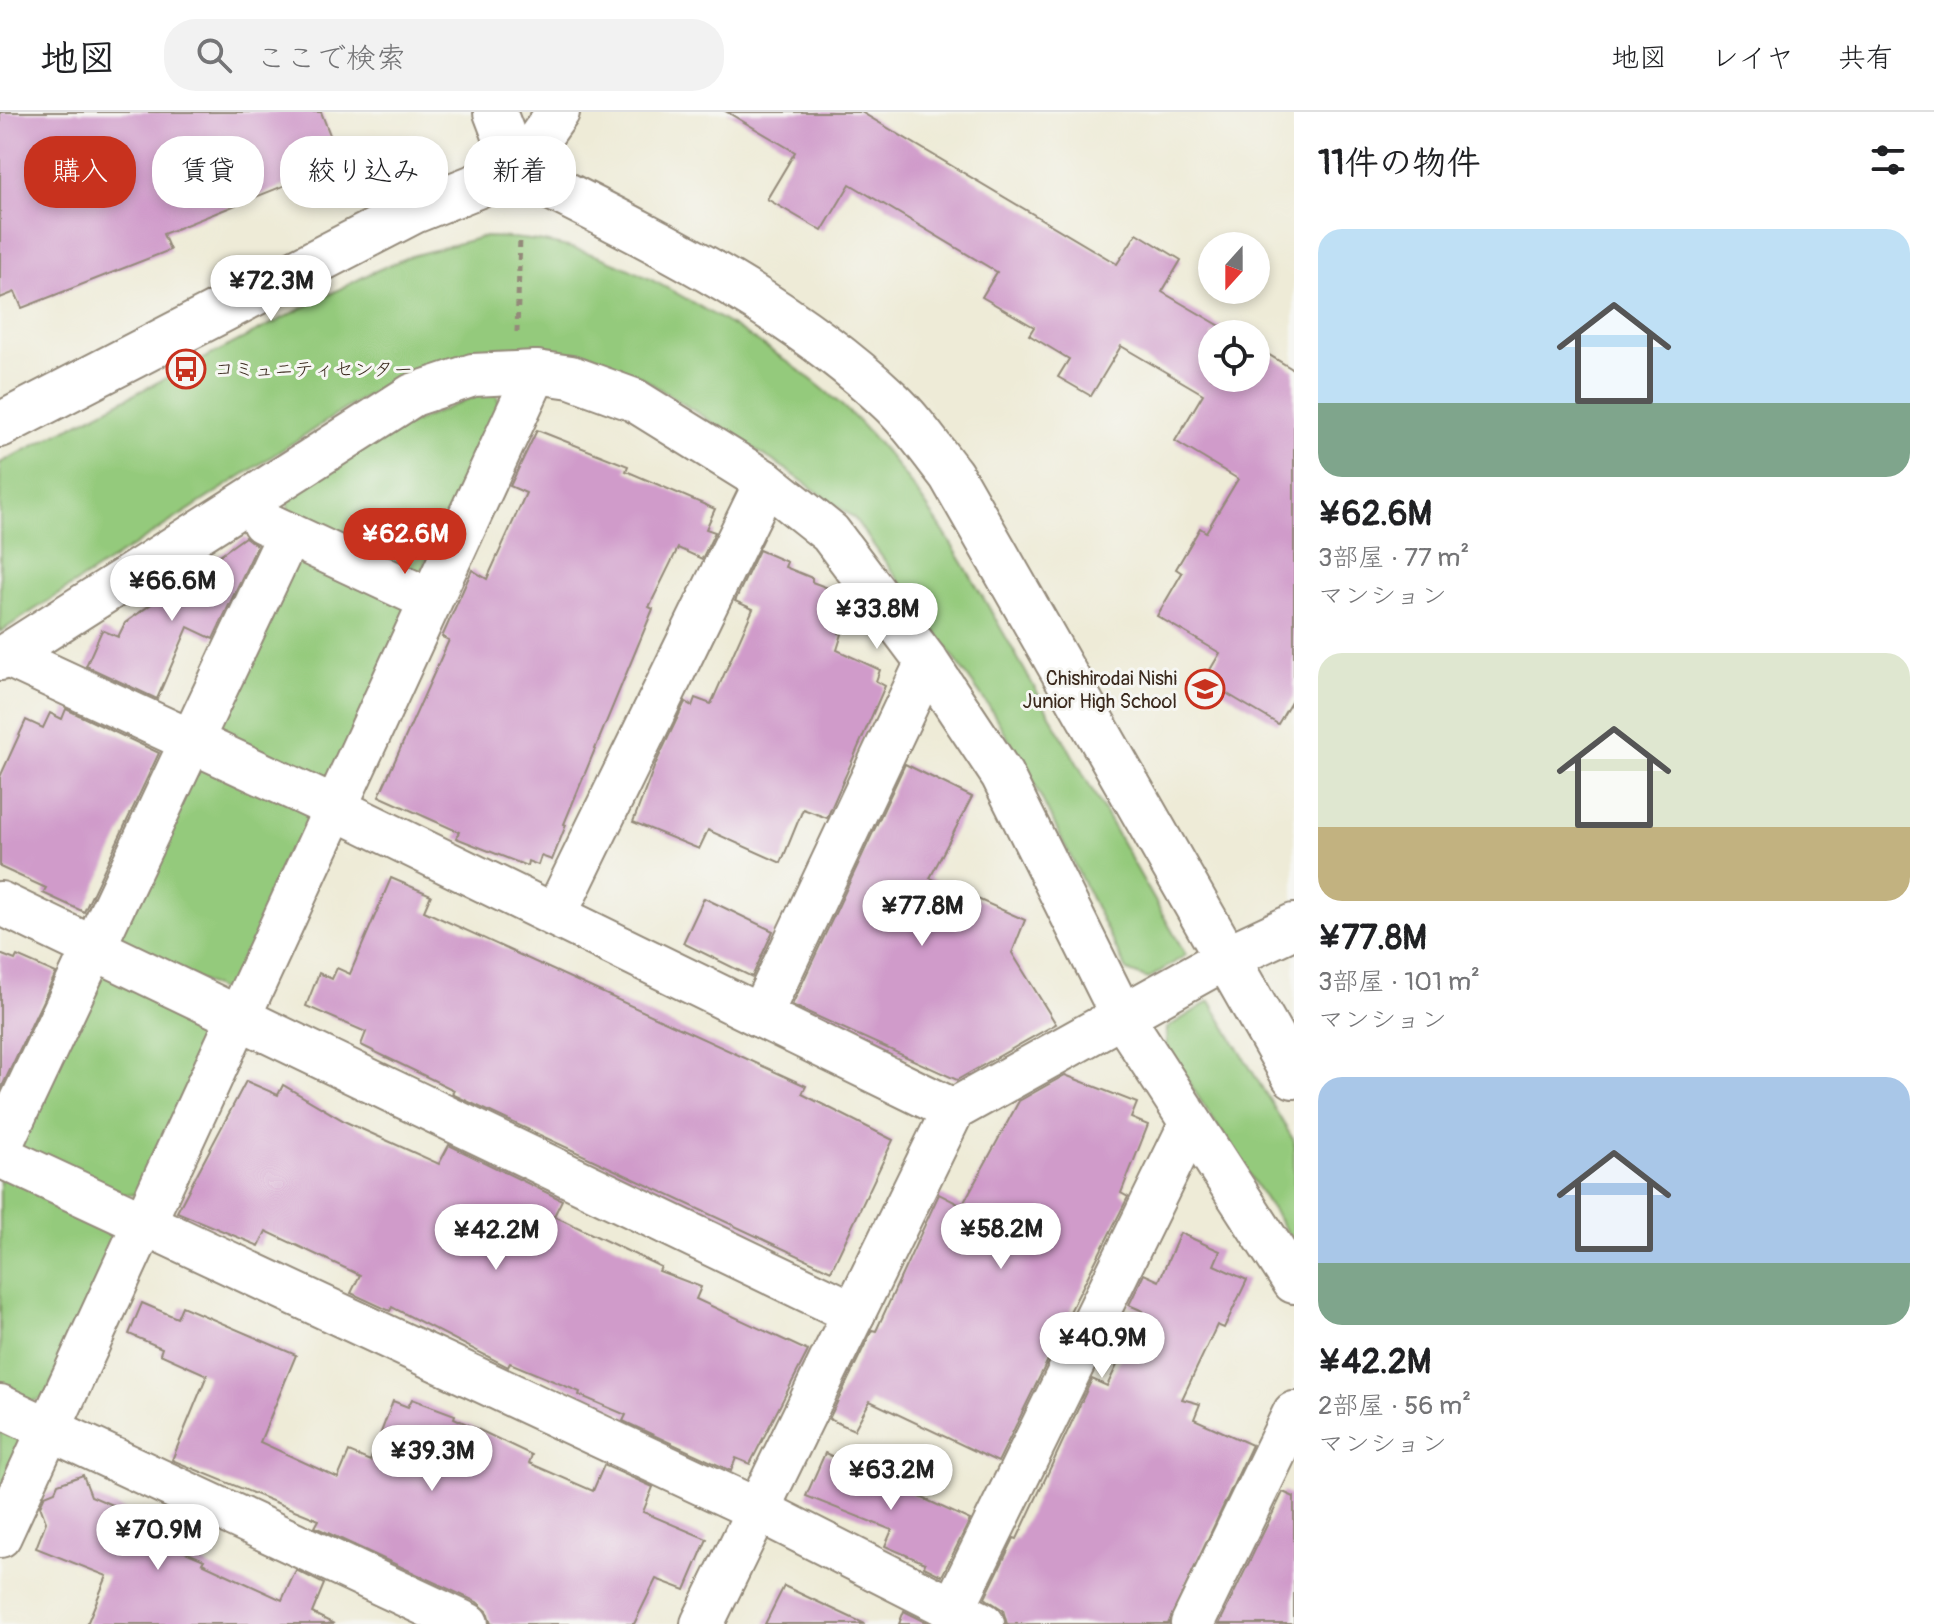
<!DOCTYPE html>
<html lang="ja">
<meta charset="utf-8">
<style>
:root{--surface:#fff;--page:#f2f2f2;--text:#202124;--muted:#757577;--line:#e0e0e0;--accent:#c8321e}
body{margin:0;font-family:Pangolin,"Klee One",sans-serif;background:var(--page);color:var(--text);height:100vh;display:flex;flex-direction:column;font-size:30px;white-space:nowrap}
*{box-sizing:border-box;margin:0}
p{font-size:26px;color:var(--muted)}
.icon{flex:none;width:44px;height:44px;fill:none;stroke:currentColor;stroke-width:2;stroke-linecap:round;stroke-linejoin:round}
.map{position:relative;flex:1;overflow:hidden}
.sheet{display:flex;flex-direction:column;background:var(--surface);width:640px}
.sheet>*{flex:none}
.banner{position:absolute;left:24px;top:24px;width:760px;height:72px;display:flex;gap:16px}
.needle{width:52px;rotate:201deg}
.tools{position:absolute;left:1198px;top:120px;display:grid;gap:16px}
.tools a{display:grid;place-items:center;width:72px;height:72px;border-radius:50%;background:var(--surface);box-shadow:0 4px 12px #0003;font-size:40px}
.price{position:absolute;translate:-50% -68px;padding:0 18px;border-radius:28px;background:#fff;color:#222;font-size:26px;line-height:52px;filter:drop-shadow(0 2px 4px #0008)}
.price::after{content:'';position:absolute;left:50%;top:48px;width:24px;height:18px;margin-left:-12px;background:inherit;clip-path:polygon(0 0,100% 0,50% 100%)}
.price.current{background:var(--accent);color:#fff}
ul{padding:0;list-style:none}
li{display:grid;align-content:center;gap:16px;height:424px;padding:0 24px}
li span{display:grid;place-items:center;height:248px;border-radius:24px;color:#555}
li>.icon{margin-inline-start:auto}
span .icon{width:144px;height:144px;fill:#fffc;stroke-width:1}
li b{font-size:34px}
h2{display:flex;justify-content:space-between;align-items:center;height:96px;padding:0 24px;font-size:34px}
.pill{padding:0 28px;border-radius:32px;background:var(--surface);box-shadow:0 4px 12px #0003;font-size:28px;line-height:72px}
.pill.current{background:var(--accent);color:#fff}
header{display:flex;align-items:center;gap:48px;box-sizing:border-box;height:112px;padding:0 40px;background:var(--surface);border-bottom:2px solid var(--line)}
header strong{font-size:38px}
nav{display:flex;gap:44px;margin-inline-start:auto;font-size:28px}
.search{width:560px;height:72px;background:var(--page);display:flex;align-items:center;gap:20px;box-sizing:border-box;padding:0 28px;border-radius:32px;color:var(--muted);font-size:30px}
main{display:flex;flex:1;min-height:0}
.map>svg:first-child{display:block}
.green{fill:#94ca7b;stroke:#687a4c;stroke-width:2}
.building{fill:#d09bca}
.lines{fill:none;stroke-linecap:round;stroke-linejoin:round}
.minor-casing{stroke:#948a7a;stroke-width:46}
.tertiary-casing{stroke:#948a7a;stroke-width:48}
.path{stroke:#948a7a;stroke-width:5;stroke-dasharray:6 6;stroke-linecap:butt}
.minor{stroke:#fff;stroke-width:42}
.tertiary{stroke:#fff;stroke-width:44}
.labels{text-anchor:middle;stroke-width:6;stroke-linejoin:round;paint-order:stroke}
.poi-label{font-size:20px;fill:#3b2a1e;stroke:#f6f6f2;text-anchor:start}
</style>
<header>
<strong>地図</strong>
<div class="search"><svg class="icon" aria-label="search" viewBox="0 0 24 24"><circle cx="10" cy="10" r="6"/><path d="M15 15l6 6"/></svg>ここで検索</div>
<nav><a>地図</a><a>レイヤ</a><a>共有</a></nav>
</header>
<main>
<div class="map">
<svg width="1294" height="1512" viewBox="0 0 1294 1512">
<rect width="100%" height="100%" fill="#f6f6f2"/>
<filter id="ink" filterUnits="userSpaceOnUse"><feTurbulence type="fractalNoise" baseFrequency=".0125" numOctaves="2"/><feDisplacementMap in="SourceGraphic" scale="16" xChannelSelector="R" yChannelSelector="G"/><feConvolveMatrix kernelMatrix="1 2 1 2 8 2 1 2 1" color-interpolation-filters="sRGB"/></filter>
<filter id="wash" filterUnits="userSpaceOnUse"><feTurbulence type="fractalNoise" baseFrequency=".006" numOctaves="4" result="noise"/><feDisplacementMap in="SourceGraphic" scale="32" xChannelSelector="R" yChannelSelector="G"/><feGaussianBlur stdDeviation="1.8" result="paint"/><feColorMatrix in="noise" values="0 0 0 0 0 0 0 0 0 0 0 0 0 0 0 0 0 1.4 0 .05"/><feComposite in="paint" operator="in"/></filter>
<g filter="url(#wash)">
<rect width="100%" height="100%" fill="#eeebd7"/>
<g class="green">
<path d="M482,125c86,0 142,25 215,68 62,36 125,75 173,129 60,66 102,144 146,221 57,100 112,200 170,300l-38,24 -21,-8 -96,-194 -41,-69 -136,-190 -70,-50 -148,-94 -41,-15 -43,-9 -52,-2 -82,19 -62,35 -356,230v-169l373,-191 35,-15z"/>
<path d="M494,276l8,22 -83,165 -131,-61v-17l92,-60z"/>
<path d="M292,433l111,56 7,16 -78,169 -124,-56z"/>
<path d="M194,639l112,55 7,24 -72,157 -19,4 -111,-53z"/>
<path d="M98,852l113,52 7,20 -79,159 -26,-1 -98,-47z"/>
<path d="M1210,889l84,140v102l-128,-195 1,-20z"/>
<path d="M0,1054l118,56 4,19 -78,157 -14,4 -30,-14z"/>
<path d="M0,1307l24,11 2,15 -26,53z"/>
</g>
<g id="blocks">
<g class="building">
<path d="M0,0h321l20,51 -178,71 7,16 -148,58 -7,-16 -15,6z"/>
<path d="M727,0h134l256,152 20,-31 44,27 -19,32 72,42h-22v44h44v-31l38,23v327l-16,27 -74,-44 16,-27 -63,-37 25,-43 -6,-4 24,-41 6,4 32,-53 -63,-38 28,-47 -82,-48 -30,50 -33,-19 11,-18 -40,-24 5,-8 -52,-30 15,-25 -147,-88 -28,47 -55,-32 28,-47z"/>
<path d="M537,318l91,36 -2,5 89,38 -9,20 9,3 -13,27 -24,-11 -29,59 4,2 -89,215 2,1 -14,35 -11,-4 -3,9 -10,-4 -1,5 -71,-28 3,-6 -80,-36 70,-156 -7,-3 30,-67 15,9 39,-86 -16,-7z"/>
<path d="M245,425l12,9 -44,93 -25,-12 -31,72 -71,-33 16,-36 16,7 7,-14z"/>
<path d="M759,438l28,12 -2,5 27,11v4l35,13 4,6 -12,32 3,1 -5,16 43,20 -4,11 9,5 -58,132 -24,-9 -22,54 -73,-33 -9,19 -66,-27 22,-57 30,-63 7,4 3,-8 16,6 42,-95 -18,-8z"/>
<path d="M66,597l93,44 -75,159 -41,-19 3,-5 -46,-21v-90l26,-57 17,8 7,-15 12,6z"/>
<path d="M905,652l67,33 -42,81 95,42 -13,33 44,71 -99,56 -165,-75z"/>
<path d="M391,766l40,17 -7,16 382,175 -4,8 91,46 -62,131 -379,-177 2,-4 -93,-45 5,-13 -60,-26 13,-33 13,6 5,-11 13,6z"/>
<path d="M704,786l69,33 -21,46 -69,-34z"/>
<path d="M0,842l15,6 2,-4 39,17 -56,118z"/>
<path d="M1065,963l72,28 -6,15 17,7 -27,68 7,4 -80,158 2,1 -52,106 -128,-61 -16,29 -25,-11 43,-89 4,1 63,-137 23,12 57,-105z"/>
<path d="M246,969l32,14 5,-10 63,37 93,42 10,-19 113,55 -8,16 107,51 -2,4 42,16 -5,12 112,52 -58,113 -14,-6 -5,13 -108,-50 3,-6 -47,-20 1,-3 -70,-29 -2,4 -116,-60 -2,4 -39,-18 9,-18 -94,-44 -7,15 -82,-34z"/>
<path d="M1180,1121l40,18 -6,14 33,15 -23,48 -7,-3 -35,74 18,5 -6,15 58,26 -84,179h-161l-4,-14 -18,-12 29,-60 3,1 75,-160 15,7 36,-75 -14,-6 15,-31 15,7z"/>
<path d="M142,1191l35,15 5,-12 114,49 -36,87 78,36 11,-26 21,9 23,-60 15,6 4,-8 43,16 -1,3 78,37 -3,8 64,28 11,-26 49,22 -10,25 64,27 -22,51 -29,-11 -22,45h-143l-4,-13 -10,-9 -162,-75 4,-7 -147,-60 35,-85 -47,-21 2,-6 -33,-14z"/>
<path d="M825,1341l145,67 -28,56 -18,-9 1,-4 -40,-17 7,-16 -86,-34z"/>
<path d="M83,1363l8,21 35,15 -6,13 84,36 -2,3 80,37 14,-30 28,14 -12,29 22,11h-247l20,-48 -71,-28 10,-26 -6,-16 5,-11 10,-4 3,-7z"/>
<path d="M1283,1380l11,5v127h-75z"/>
<path d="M784,1474l81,38h-100z"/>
<path d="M904,1499l26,13h-31z"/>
</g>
</g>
</g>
<g filter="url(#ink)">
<use href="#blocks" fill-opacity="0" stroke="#948a7a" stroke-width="2"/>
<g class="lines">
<defs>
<g id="minor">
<path d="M495,0l22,58"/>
<path d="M517,58l41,-58"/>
<path d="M263,410l167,78"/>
<path d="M6,543l329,153 618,302"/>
<path d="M0,547l413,-264 60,-20 63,-3 35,5 63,23 132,82 64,51 97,129 75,113 120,241 172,266"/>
<path d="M0,791l854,410"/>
<path d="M555,803l211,-433"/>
<path d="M760,904l167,-354"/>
<path d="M0,1035l289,-613"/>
<path d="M0,1044l758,354 225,114"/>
<path d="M0,1294l467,218"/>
<path d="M0,1424l536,-1164"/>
<path d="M953,1497l238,-486"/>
<path d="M702,1512l251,-514 275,-153"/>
<path d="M1192,1512l102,-211"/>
</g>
<g id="tertiary">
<path d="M0,313l414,-214 103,-41c128,65 266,130 372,230 23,21 42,50 62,75l343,601"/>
<path d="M1228,845l66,-31"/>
</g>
</defs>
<use href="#minor" class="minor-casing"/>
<use href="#tertiary" class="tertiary-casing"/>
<path class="path" d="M517,220l3,-95"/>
<use href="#minor" class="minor"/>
<use href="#tertiary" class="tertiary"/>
</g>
</g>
<defs>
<symbol id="bus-ring" viewBox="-11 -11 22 22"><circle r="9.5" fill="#f6f6f2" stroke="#c8321e" stroke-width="1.5"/><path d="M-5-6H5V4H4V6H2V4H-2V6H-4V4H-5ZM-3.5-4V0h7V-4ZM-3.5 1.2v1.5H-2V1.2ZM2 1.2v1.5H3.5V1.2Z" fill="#c8321e"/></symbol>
<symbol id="school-ring" viewBox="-11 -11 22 22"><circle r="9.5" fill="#f6f6f2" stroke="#c8321e" stroke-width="1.5"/><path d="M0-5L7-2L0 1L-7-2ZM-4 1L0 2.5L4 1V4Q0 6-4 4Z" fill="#c8321e"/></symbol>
</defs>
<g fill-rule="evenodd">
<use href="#bus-ring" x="164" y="235" width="44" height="44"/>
<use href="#school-ring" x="1183" y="555" width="44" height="44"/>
</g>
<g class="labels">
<g class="poi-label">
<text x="214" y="264">コミュニティセンター</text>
<text x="1177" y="573" text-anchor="end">Chishirodai Nishi<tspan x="1177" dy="23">Junior High School</tspan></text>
</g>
</g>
</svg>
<div class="tools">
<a><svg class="needle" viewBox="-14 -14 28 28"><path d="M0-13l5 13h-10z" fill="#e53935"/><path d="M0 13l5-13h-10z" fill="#757577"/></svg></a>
<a><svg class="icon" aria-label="locate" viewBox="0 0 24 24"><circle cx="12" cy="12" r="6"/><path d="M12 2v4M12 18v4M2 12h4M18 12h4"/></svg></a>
</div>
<b class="price" style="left:271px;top:211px">¥72.3M</b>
<b class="price current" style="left:405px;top:464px">¥62.6M</b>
<b class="price" style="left:172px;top:511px">¥66.6M</b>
<b class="price" style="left:877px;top:539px">¥33.8M</b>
<b class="price" style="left:922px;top:836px">¥77.8M</b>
<b class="price" style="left:1001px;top:1159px">¥58.2M</b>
<b class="price" style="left:496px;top:1160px">¥42.2M</b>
<b class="price" style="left:1102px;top:1268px">¥40.9M</b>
<b class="price" style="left:432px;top:1381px">¥39.3M</b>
<b class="price" style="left:891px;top:1400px">¥63.2M</b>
<b class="price" style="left:158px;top:1460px">¥70.9M</b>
<div class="banner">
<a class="pill current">購入</a>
<a class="pill">賃貸</a>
<a class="pill">絞り込み</a>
<a class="pill">新着</a>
</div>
</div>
<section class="sheet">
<h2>11件の物件<svg class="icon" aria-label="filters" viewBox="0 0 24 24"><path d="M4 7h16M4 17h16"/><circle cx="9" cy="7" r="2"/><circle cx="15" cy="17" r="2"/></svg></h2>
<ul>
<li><span style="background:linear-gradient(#bfe0f5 70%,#7fa58c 0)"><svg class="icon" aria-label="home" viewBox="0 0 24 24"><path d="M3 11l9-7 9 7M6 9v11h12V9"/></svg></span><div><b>¥62.6M</b><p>3部屋 · 77 m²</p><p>マンション</p></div></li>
<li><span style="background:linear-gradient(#dfe7d0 70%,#c2b280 0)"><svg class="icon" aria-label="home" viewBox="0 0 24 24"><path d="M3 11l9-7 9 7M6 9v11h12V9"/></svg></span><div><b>¥77.8M</b><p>3部屋 · 101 m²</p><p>マンション</p></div></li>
<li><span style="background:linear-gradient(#a9c7e8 75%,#7fa58c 0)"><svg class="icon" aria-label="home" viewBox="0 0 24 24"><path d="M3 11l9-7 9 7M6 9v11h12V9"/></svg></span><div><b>¥42.2M</b><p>2部屋 · 56 m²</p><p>マンション</p></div></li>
</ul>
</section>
</main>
